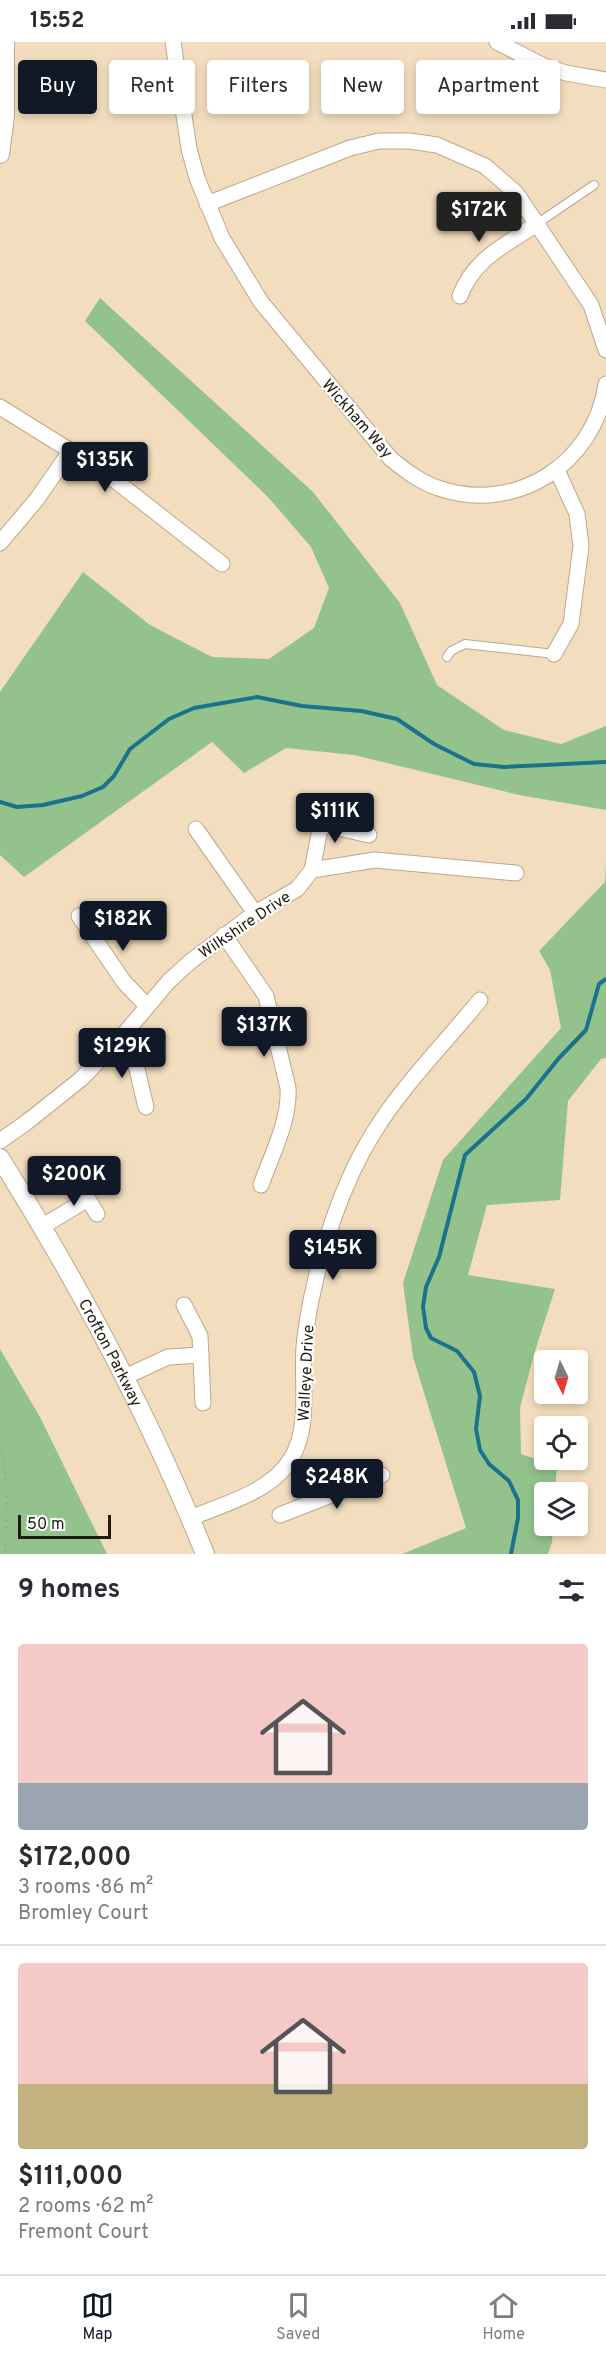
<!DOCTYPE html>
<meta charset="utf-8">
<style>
:root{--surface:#fff;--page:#f7f7f7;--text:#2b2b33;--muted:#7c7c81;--line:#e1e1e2;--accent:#111827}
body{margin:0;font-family:Overpass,sans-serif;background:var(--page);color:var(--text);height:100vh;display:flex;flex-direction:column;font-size:22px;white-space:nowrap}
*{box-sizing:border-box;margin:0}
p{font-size:20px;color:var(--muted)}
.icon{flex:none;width:33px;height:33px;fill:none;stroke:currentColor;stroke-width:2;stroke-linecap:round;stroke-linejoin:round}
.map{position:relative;height:1512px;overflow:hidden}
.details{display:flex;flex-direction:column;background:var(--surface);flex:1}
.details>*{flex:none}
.guide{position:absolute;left:18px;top:18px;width:570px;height:54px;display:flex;gap:12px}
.needle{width:39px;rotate:175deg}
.buttons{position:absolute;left:534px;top:1308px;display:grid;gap:12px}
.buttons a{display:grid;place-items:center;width:54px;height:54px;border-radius:6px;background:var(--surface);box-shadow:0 3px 9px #0003;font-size:30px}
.scale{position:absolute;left:18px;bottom:15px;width:93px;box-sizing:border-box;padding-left:6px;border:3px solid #221b10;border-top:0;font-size:16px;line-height:21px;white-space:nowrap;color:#221b10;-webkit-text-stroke:4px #fff;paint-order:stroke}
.price{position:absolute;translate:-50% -51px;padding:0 14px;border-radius:6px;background:var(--accent);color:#fff;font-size:20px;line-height:39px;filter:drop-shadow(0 2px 3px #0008)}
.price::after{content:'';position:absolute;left:50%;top:36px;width:18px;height:14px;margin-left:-9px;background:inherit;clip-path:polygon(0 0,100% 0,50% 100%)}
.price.active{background:#222;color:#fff}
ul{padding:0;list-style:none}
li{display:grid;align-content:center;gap:12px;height:318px;padding:0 18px}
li+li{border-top:2px solid var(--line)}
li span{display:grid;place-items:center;height:186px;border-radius:6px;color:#555}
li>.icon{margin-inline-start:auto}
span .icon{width:108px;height:108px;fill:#fffc;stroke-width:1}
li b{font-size:26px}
h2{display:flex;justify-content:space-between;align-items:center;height:72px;padding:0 18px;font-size:26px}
.chip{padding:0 21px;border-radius:6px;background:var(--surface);box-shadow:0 3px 9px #0003;font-size:21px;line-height:54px}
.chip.active{background:var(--accent);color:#fff}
.status{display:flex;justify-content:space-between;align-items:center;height:42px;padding:0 30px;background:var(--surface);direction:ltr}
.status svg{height:16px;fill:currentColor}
.tabs{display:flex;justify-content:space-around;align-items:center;height:84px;border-top:2px solid var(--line);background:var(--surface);font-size:16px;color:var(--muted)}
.tabs a{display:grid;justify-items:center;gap:3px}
.tabs .active{color:var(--accent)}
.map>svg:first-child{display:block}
.green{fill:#93c28d}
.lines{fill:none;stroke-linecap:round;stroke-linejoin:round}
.stream{stroke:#1b728b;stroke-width:4}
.service-casing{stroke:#bca88b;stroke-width:10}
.minor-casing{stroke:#bca88b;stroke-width:17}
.tertiary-casing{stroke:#bca88b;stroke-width:20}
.path{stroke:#af9e86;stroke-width:2;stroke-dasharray:1.5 4.5;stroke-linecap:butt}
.service{stroke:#fff;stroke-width:8}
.minor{stroke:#fff;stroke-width:15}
.tertiary{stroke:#fff;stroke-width:18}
.labels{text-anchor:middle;stroke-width:4.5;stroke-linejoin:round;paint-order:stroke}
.street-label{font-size:16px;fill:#221b10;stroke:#fff}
</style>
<div class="status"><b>15:52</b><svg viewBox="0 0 49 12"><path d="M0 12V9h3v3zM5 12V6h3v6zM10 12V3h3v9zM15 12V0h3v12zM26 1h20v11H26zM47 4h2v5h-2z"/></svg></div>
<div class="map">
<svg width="606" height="1512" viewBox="0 0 606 1512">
<rect width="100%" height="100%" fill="#f2ddbe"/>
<g class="green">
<path d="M100,256l213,194 87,111 37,82 67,45 57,14 45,-18v84l-87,-15 -165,-40 -68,-7 -42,25 -32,-31 -188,135 -24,-22v-163l83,-120 67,53 62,32 57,2 45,-31 15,-40 -18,-41 -42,-49 -184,-177z"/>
<path d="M606,821v195l-5,1 -33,42 -8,99 -73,5 -19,70 87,14 -21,65 -14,54 1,46 36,12 -2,26h-11v34h9l-1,16 -4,12h-146l64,-26 -53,-171 -10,-74 40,-123 118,-132 -11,-58 -11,-19 66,-69z"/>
<path d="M0,1307l40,68 67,137h-107z"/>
</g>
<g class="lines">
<g class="stream">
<path d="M0,760l17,5 26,-2 39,-9 21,-9 11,-11 16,-27 39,-30 25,-11 63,-11 45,9 59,5 36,8 37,25 40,20 30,3 102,-5"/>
<path d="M511,1512l7,-36v-18l-9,-19 -20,-17 -9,-14 -4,-21 4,-33 -6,-24 -17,-21 -26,-13 -5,-10 -3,-21 3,-20 13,-30 26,-102 61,-56 33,-41 27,-28 13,-46 7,-5"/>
</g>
<defs>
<g id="service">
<path d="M538,181l56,-38"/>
<path d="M447,615l4,-6 14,-7 89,10"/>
</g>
<g id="minor">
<path d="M173,0l16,107 8,29 25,60 39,64 130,157c15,12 29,23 47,29 78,27 157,-25 168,-104"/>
<path d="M497,0l47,24 22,7 40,7"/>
<path d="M207,162l143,-56 29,-7h31l27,4 48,21 31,27 75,112 15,45"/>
<path d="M460,254c14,-38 46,-51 78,-73"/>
<path d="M0,365l103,64 119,93"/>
<path d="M0,501l37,-44 34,-49"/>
<path d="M554,612l17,-30 10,-78 -4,-32 -20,-44"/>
<path d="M196,787l59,84"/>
<path d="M312,828l9,-46 48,11"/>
<path d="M79,874l45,66 23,24"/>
<path d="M224,893l42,61 22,92c2,32 -16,66 -27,97"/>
<path d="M119,998l16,21 11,46"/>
<path d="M0,1099l27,-19 54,-43 38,-39 50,-59 22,-20 64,-48 42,-24 15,-19 63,-10 141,13"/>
<path d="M79,1142l18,30"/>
<path d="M43,1184l45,-27"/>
<path d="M184,1263l16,31 3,67"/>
<path d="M125,1335l43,-20 33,-2"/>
<path d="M289,1419l14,11 17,27"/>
<path d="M280,1473l102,-40"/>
<path d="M190,1476c34,-14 81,-26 101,-59 20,-34 10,-75 13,-112 1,-12 3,-24 5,-36 11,-60 33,-128 65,-179 28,-46 72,-90 106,-132"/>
</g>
<g id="tertiary">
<path d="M0,112l5,-38v-74"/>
<path id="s1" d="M0,1116c79,126 149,257 205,396"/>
</g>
</defs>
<use href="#service" class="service-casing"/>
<use href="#minor" class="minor-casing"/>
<use href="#tertiary" class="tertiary-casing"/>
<path class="path" d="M0,1401c9,39 7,71 5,111"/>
<use href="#service" class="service"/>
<use href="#minor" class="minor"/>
<use href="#tertiary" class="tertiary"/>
</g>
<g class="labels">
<g class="street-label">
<text transform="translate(358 376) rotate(49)" y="6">Wickham Way</text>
<text transform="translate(244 882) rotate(-34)" y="6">Wilkshire Drive</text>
<text dy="6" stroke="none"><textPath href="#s1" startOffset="224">Crofton Parkway</textPath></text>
<text transform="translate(305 1331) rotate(-87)" y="6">Walleye Drive</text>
</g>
</g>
</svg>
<div class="buttons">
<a><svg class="needle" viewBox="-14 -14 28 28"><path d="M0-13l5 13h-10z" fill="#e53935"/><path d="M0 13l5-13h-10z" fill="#7c7c81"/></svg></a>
<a><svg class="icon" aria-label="locate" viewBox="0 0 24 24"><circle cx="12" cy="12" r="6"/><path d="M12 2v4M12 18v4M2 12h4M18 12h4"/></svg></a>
<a><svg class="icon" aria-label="layers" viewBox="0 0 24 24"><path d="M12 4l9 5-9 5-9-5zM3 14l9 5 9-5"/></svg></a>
</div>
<div class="scale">50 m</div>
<b class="price active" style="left:479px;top:201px">$172K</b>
<b class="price" style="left:105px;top:451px">$135K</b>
<b class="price" style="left:335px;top:802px">$111K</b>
<b class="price" style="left:123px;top:910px">$182K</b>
<b class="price" style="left:264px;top:1016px">$137K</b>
<b class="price" style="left:122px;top:1037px">$129K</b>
<b class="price" style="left:74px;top:1165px">$200K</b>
<b class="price" style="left:333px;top:1239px">$145K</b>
<b class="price" style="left:337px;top:1468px">$248K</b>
<div class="guide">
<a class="chip active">Buy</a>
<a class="chip">Rent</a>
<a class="chip">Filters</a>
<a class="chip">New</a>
<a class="chip">Apartment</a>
</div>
</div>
<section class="details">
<h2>9 homes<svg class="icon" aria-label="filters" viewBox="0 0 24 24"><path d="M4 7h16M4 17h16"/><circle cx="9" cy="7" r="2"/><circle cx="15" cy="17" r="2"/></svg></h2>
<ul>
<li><span style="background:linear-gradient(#f6c9c9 75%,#9aa5b1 0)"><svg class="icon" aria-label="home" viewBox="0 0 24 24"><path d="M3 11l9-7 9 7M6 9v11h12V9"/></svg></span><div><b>$172,000</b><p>3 rooms · 86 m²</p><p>Bromley Court</p></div></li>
<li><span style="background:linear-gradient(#f6c9c9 65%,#c2b280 0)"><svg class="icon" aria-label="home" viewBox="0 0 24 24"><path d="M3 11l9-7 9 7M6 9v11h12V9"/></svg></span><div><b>$111,000</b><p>2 rooms · 62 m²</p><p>Fremont Court</p></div></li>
</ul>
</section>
<nav class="tabs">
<a class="active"><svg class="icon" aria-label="map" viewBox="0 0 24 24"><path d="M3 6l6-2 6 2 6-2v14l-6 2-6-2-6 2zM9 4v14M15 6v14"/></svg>Map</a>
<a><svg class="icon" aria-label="saved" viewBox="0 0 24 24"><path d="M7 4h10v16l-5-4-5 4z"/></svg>Saved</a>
<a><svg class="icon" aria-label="home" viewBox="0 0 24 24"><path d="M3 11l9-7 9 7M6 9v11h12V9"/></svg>Home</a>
</nav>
